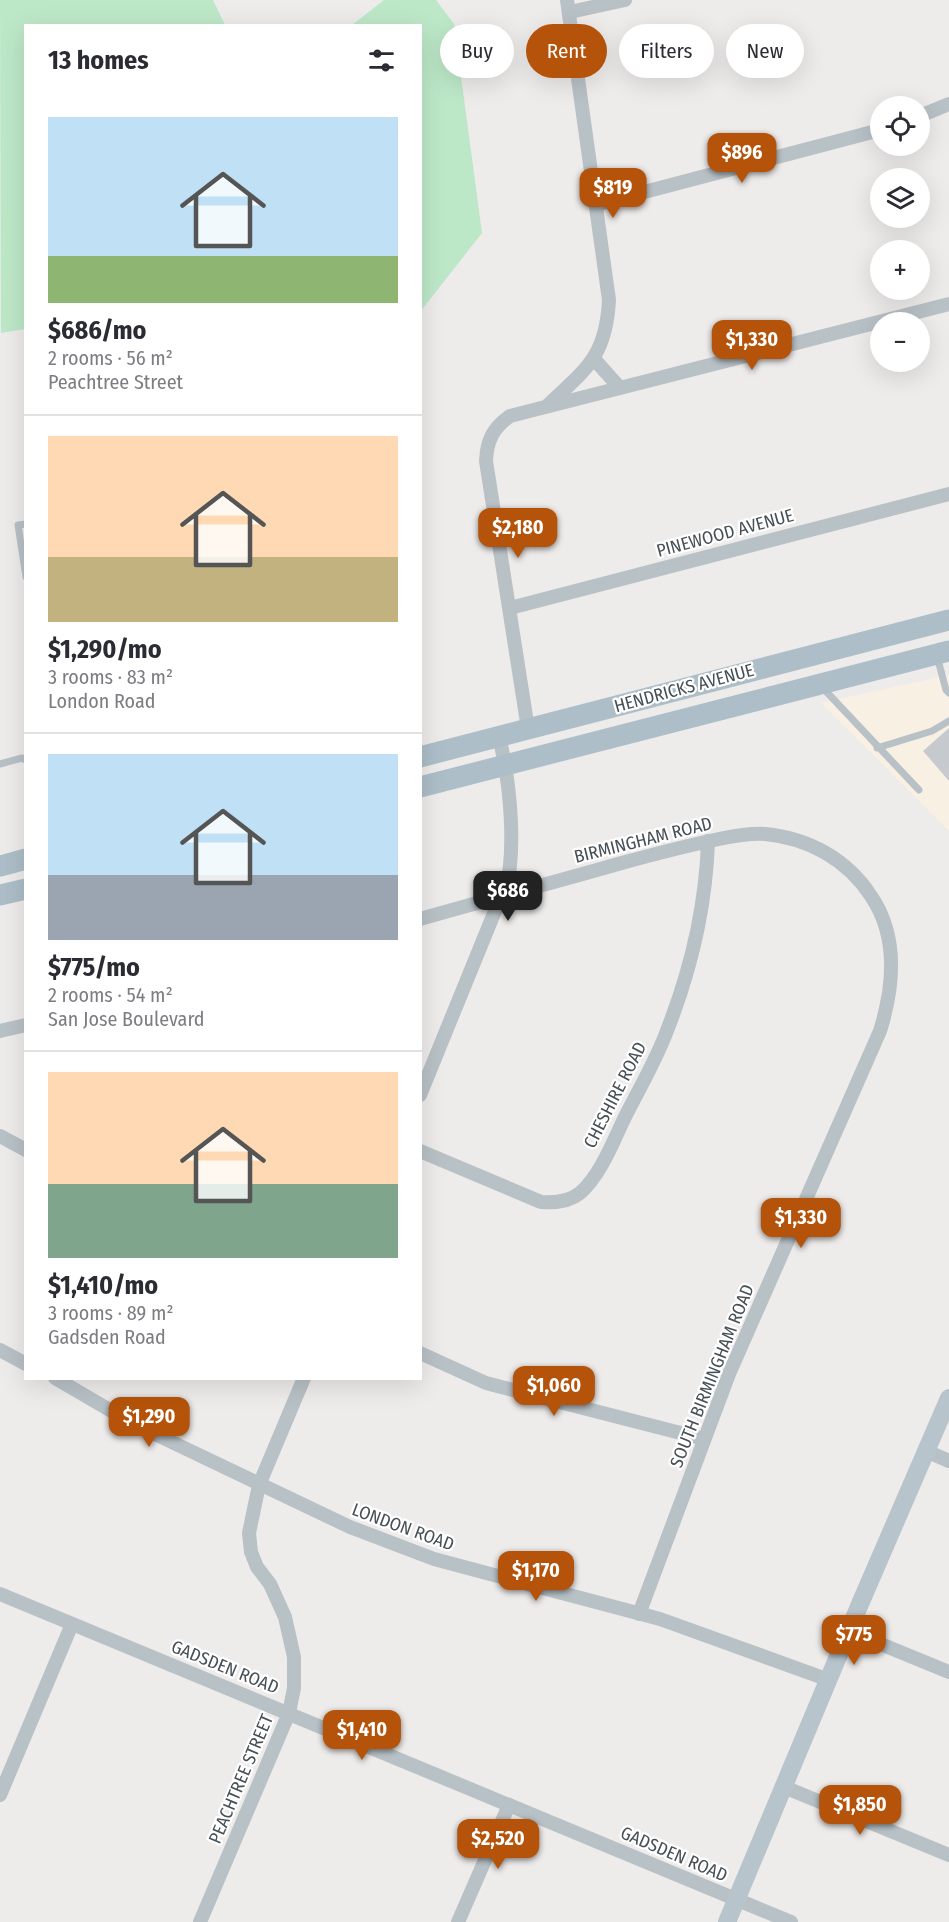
<!DOCTYPE html>
<meta charset="utf-8">
<style>
:root{--surface:#fff;--page:#f7f7f7;--text:#2b2b33;--muted:#7c7c81;--line:#e1e1e2;--accent:#b45309}
body{margin:0;font-family:"Fira Sans Condensed",sans-serif;background:var(--page);color:var(--text);height:100vh;display:flex;flex-direction:column;font-size:22px;white-space:nowrap}
*{box-sizing:border-box;margin:0}
p{font-size:20px;color:var(--muted)}
.icon{flex:none;width:33px;height:33px;fill:none;stroke:currentColor;stroke-width:2;stroke-linecap:round;stroke-linejoin:round}
.map{position:relative;flex:1;overflow:hidden}
.details{position:absolute;left:24px;top:24px;width:398px;height:1356px;display:flex;flex-direction:column;background:var(--surface);border-radius:0px;box-shadow:0 6px 24px #0002}
.details>*{flex:none}
.top-card{position:absolute;left:440px;top:24px;width:418px;height:54px;display:flex;gap:12px}
.buttons{position:absolute;left:870px;top:96px;display:grid;gap:12px}
.buttons a{display:grid;place-items:center;width:60px;height:60px;border-radius:50%;background:var(--surface);box-shadow:0 6px 24px #0002;font-size:30px}
.price{position:absolute;translate:-50% -51px;padding:0 14px;border-radius:12px;background:var(--accent);color:#fff;font-size:20px;line-height:39px;filter:drop-shadow(0 2px 3px #0008)}
.price::after{content:'';position:absolute;left:50%;top:36px;width:18px;height:14px;margin-left:-9px;background:inherit;clip-path:polygon(0 0,100% 0,50% 100%)}
.price.on{background:#222;color:#fff}
ul{padding:0;list-style:none}
li{display:grid;align-content:center;gap:12px;height:318px;padding:0 24px}
li+li{border-top:2px solid var(--line)}
li span{display:grid;place-items:center;height:186px;border-radius:0px;color:#555}
li>.icon{margin-inline-start:auto}
span .icon{width:108px;height:108px;fill:#fffc;stroke-width:1}
li b{font-size:26px}
h2{display:flex;justify-content:space-between;align-items:center;height:72px;padding:0 24px;font-size:26px}
.pill{padding:0 21px;border-radius:27px;background:var(--surface);box-shadow:0 6px 24px #0002;font-size:21px;line-height:54px}
.pill.on{background:var(--accent);color:#fff}
.map>svg:first-child{display:block}
.commercial{fill:#f9f0e4}
.green{fill:#bde8c8}
.building{fill:#c6c9ce}
.lines{fill:none;stroke-linecap:round;stroke-linejoin:round}
.lane{stroke:#b8c1c6;stroke-width:7}
.street{stroke:#b8c1c6;stroke-width:14}
.secondary{stroke:#b8c4cc;stroke-width:18}
.primary{stroke:#adbec8;stroke-width:21}
.labels{text-anchor:middle;stroke-width:4.5;stroke-linejoin:round;paint-order:stroke}
.street-label{font-size:18px;fill:#465056;stroke:#fff}
</style>
<div class="map">
<svg width="949" height="1922" viewBox="0 0 949 1922">
<rect width="100%" height="100%" fill="#eeebeb"/>
<path class="commercial" d="M949,675v156l-128,-128z"/>
<g class="green">
<path d="M0,0h213l12,25 -199,1 -1,303 -24,4z"/>
<path d="M384,0h52l18,24 28,209 -62,79v-286l-68,-1z"/>
</g>
<path class="building" d="M949,728v53l-26,-30z"/>
<g class="lines">
<g class="lane">
<path d="M26,524l-8,1 8,52"/>
<path d="M937,656l9,34 3,3"/>
<path d="M821,686l98,104"/>
<path d="M877,748l55,-17 17,-10"/>
<path d="M0,764l22,-6 4,2"/>
</g>
<g class="street">
<path d="M570,12l55,-12"/>
<path d="M920,116l29,-12"/>
<path d="M595,205l285,-75"/>
<path d="M594,359l26,29"/>
<path d="M548,405c38,-36 58,-48 61,-105l-42,-300"/>
<path d="M510,608l439,-114"/>
<path d="M528,729l-42,-268c1,-21 7,-33 24,-45l439,-112"/>
<path d="M420,919c66,-19 132,-36 198,-55 33,-9 67,-18 101,-25 15,-3 31,-6 46,-5 43,4 82,25 106,62 28,41 23,90 9,135l-151,343 -90,240"/>
<path d="M0,1031l26,-6"/>
<path d="M420,1095l75,-184c4,-6 8,-11 10,-17 12,-44 5,-113 -6,-157"/>
<path d="M0,1136l26,14"/>
<path d="M420,1151l121,51c14,1 28,0 39,-9 20,-17 33,-51 44,-74 15,-30 33,-60 44,-91 23,-59 38,-124 40,-187"/>
<path d="M0,1350l26,14"/>
<path d="M420,1353l66,30 218,56"/>
<path d="M55,1378l77,45 218,104 84,32 226,60 169,61"/>
<path d="M926,1451l23,10"/>
<path d="M0,1594l791,328"/>
<path d="M849,1631l100,41"/>
<path d="M784,1787l165,68"/>
<path d="M0,1795l72,-171"/>
<path d="M200,1922l89,-209 5,-25v-31l-9,-40 -15,-33 -13,-17 -6,-15 -2,-19 10,-48 45,-107"/>
<path d="M458,1922l51,-117"/>
</g>
<path class="secondary" d="M727,1922l133,-318 89,-206"/>
<g class="primary">
<path d="M420,757l529,-137"/>
<path d="M420,787l529,-136"/>
<path d="M0,866l26,-7"/>
<path d="M0,895l26,-6"/>
</g>
</g>
<g class="labels">
<g class="street-label">
<text transform="translate(725 533) rotate(-15)" y="6">PINEWOOD AVENUE</text>
<text transform="translate(684 688) rotate(-15)" y="6">HENDRICKS AVENUE</text>
<text transform="translate(643 840) rotate(-14)" y="6">BIRMINGHAM ROAD</text>
<text transform="translate(615 1095) rotate(-63)" y="6">CHESHIRE ROAD</text>
<text transform="translate(712 1376) rotate(-68)" y="6">SOUTH BIRMINGHAM ROAD</text>
<text transform="translate(403 1527) rotate(20)" y="6">LONDON ROAD</text>
<text transform="translate(225 1667) rotate(22)" y="6">GADSDEN ROAD</text>
<text transform="translate(241 1779) rotate(-67)" y="6">PEACHTREE STREET</text>
<text transform="translate(674 1854) rotate(23)" y="6">GADSDEN ROAD</text>
</g>
</g>
</svg>
<div class="buttons">
<a><svg class="icon" aria-label="locate" viewBox="0 0 24 24"><circle cx="12" cy="12" r="6"/><path d="M12 2v4M12 18v4M2 12h4M18 12h4"/></svg></a>
<a><svg class="icon" aria-label="layers" viewBox="0 0 24 24"><path d="M12 4l9 5-9 5-9-5zM3 14l9 5 9-5"/></svg></a>
<a>+</a>
<a>−</a>
</div>
<b class="price" style="left:742px;top:184px">$896</b>
<b class="price" style="left:613px;top:219px">$819</b>
<b class="price" style="left:752px;top:371px">$1,330</b>
<b class="price" style="left:518px;top:559px">$2,180</b>
<b class="price on" style="left:508px;top:922px">$686</b>
<b class="price" style="left:801px;top:1249px">$1,330</b>
<b class="price" style="left:554px;top:1417px">$1,060</b>
<b class="price" style="left:149px;top:1448px">$1,290</b>
<b class="price" style="left:536px;top:1602px">$1,170</b>
<b class="price" style="left:854px;top:1666px">$775</b>
<b class="price" style="left:362px;top:1761px">$1,410</b>
<b class="price" style="left:860px;top:1836px">$1,850</b>
<b class="price" style="left:498px;top:1870px">$2,520</b>
<div class="top-card">
<a class="pill">Buy</a>
<a class="pill on">Rent</a>
<a class="pill">Filters</a>
<a class="pill">New</a>
</div>
<section class="details">
<h2>13 homes<svg class="icon" aria-label="filters" viewBox="0 0 24 24"><path d="M4 7h16M4 17h16"/><circle cx="9" cy="7" r="2"/><circle cx="15" cy="17" r="2"/></svg></h2>
<ul>
<li><span style="background:linear-gradient(#bfe0f5 75%,#8fb573 0)"><svg class="icon" aria-label="home" viewBox="0 0 24 24"><path d="M3 11l9-7 9 7M6 9v11h12V9"/></svg></span><div><b>$686/mo</b><p>2 rooms · 56 m²</p><p>Peachtree Street</p></div></li>
<li><span style="background:linear-gradient(#ffd9b3 65%,#c2b280 0)"><svg class="icon" aria-label="home" viewBox="0 0 24 24"><path d="M3 11l9-7 9 7M6 9v11h12V9"/></svg></span><div><b>$1,290/mo</b><p>3 rooms · 83 m²</p><p>London Road</p></div></li>
<li><span style="background:linear-gradient(#bfe0f5 65%,#9aa5b1 0)"><svg class="icon" aria-label="home" viewBox="0 0 24 24"><path d="M3 11l9-7 9 7M6 9v11h12V9"/></svg></span><div><b>$775/mo</b><p>2 rooms · 54 m²</p><p>San Jose Boulevard</p></div></li>
<li><span style="background:linear-gradient(#ffd9b3 60%,#7fa58c 0)"><svg class="icon" aria-label="home" viewBox="0 0 24 24"><path d="M3 11l9-7 9 7M6 9v11h12V9"/></svg></span><div><b>$1,410/mo</b><p>3 rooms · 89 m²</p><p>Gadsden Road</p></div></li>
</ul>
</section>
</div>
